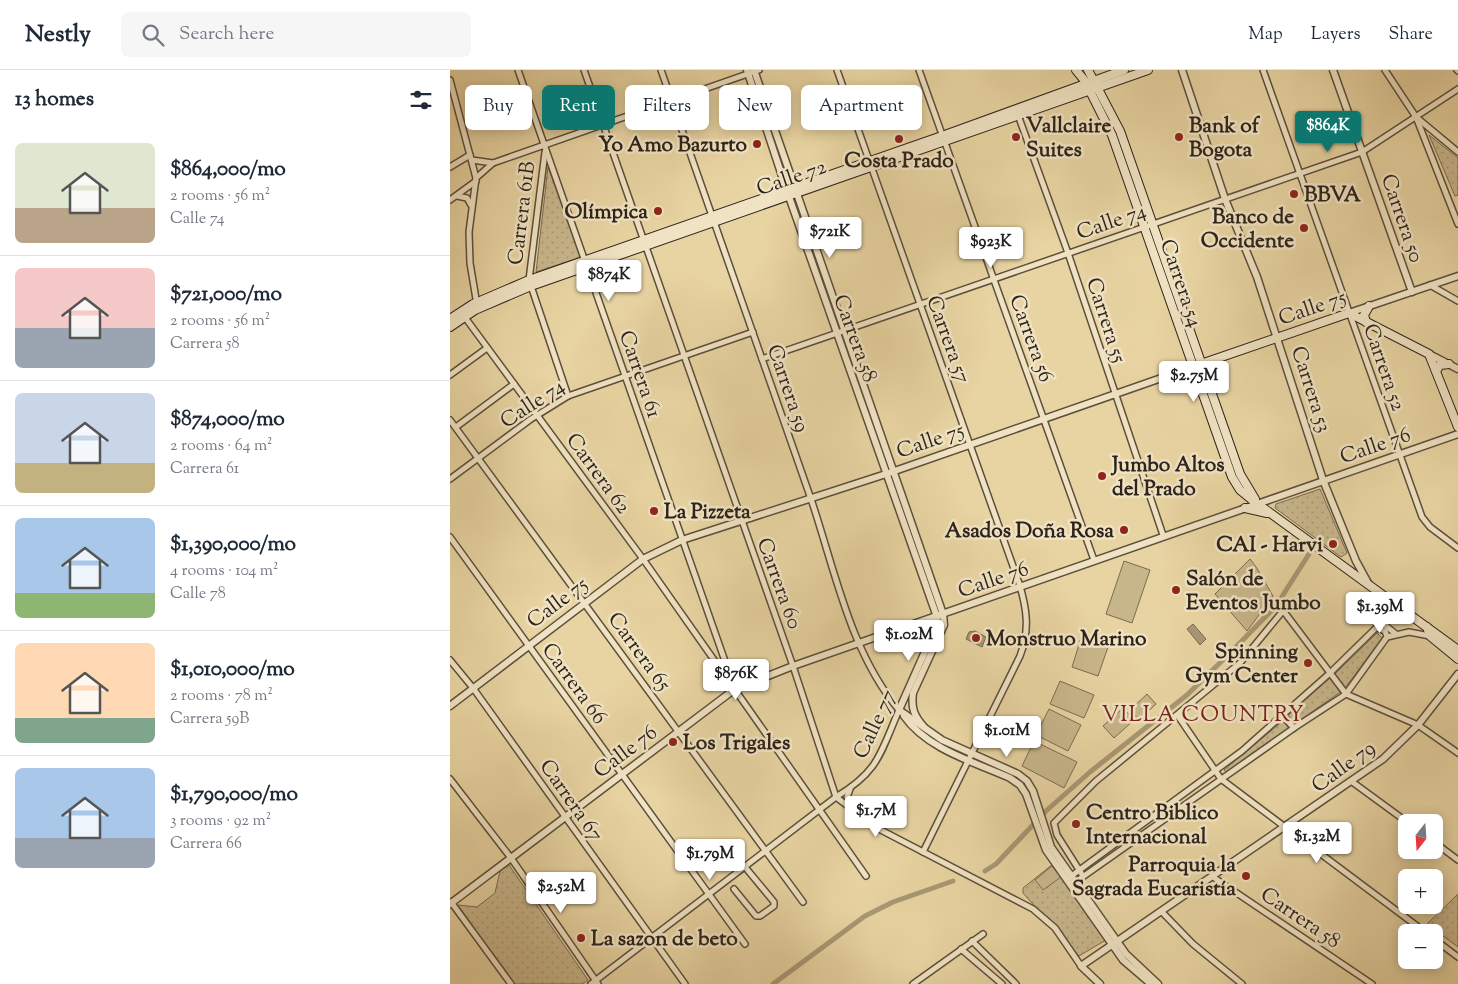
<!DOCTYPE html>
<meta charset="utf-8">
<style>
:root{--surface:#fff;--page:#f6f6f7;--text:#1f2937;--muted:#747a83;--line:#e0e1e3;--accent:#0f766e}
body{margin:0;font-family:"Sorts Mill Goudy",serif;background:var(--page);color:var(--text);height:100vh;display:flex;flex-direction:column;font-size:19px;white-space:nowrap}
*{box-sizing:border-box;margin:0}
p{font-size:16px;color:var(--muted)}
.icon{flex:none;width:28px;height:28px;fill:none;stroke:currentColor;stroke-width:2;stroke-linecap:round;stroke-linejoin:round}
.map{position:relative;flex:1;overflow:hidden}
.side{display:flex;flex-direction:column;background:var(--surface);width:450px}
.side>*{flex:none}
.hud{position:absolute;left:15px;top:15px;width:475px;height:45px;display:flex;gap:10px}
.needle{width:32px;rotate:197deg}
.controls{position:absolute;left:948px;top:744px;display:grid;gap:10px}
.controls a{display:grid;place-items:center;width:45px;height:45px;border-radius:8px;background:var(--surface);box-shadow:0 2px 12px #0003;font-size:25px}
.price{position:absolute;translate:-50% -42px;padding:0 11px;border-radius:5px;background:#fff;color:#222;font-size:16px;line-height:32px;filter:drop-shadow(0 1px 2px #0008)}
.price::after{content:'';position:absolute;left:50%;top:30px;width:15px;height:11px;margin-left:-8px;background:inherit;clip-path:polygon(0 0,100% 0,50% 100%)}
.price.active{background:var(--accent);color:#fff}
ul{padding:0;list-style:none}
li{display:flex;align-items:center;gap:15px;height:125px;padding:0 15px}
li+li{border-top:1px solid var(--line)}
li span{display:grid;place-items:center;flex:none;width:140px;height:100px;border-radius:8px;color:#555}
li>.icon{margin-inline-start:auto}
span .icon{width:60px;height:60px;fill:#fffc;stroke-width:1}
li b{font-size:21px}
h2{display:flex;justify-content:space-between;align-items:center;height:60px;padding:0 15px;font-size:21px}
.tag{padding:0 18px;border-radius:8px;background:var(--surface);box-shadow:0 2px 12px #0003;font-size:18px;line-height:45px}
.tag.active{background:var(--accent);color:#fff}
header{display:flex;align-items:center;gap:30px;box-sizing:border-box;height:70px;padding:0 25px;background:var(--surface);border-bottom:1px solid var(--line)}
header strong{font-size:24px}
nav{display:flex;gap:28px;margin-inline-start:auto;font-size:18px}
.search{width:350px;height:45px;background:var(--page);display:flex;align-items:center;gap:12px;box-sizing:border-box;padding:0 18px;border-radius:8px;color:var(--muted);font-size:19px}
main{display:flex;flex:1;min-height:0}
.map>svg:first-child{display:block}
.park{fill:url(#park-dots);stroke:#7a6c52}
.garden{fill:#c8b68b;stroke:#7a6c52}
.water{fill:#a89874;stroke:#776950}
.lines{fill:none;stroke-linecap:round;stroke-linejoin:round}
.canal{stroke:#a89874;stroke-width:5}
.minor-casing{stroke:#5c4f3c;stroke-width:8}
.tertiary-casing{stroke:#5c4f3c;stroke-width:9}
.secondary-casing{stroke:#2d231a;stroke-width:10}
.minor{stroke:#f0e3c3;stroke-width:5}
.tertiary{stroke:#f0e3c3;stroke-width:6}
.secondary{stroke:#f0e3c3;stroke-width:8}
.poi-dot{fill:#8f2418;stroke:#f0e3c3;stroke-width:2}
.labels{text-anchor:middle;stroke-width:5;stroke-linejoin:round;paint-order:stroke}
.poi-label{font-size:21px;font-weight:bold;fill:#2d231a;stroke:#f0e3c3;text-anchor:start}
.street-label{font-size:21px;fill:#2d231a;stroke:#f0e3c3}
.neighbourhood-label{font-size:22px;letter-spacing:1px;fill:#7a1f14;stroke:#f0e3c3}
</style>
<header>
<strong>Nestly</strong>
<div class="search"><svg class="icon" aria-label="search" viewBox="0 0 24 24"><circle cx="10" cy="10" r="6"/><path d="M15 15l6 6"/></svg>Search here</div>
<nav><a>Map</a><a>Layers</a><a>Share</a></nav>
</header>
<main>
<section class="side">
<h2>13 homes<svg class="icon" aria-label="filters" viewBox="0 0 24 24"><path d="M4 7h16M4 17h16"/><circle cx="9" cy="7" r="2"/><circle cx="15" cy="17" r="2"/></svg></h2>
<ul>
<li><span style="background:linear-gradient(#dfe7d0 65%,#b9a48a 0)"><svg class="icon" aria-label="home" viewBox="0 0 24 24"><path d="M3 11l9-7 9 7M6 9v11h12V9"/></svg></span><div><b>$864,000/mo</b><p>2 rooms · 56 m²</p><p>Calle 74</p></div></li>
<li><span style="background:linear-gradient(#f6c9c9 60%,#9aa5b1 0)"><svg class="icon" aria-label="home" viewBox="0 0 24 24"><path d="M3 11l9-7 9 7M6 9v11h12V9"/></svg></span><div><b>$721,000/mo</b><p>2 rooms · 56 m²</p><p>Carrera 58</p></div></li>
<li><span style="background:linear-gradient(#c9d6e8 70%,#c2b280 0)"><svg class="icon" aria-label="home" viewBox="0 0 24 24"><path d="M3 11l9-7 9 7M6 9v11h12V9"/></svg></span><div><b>$874,000/mo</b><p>2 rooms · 64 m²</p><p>Carrera 61</p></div></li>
<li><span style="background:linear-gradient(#a9c7e8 75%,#8fb573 0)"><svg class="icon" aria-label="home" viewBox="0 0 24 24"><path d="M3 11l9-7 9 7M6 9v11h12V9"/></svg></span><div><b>$1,390,000/mo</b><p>4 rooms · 104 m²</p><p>Calle 78</p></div></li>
<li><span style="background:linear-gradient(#ffd9b3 75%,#7fa58c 0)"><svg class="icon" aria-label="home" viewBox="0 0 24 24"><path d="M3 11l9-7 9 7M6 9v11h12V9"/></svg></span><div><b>$1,010,000/mo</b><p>2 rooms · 78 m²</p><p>Carrera 59B</p></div></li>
<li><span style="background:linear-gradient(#a9c7e8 70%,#9aa5b1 0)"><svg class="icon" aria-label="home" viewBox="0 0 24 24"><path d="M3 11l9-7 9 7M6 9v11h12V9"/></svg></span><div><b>$1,790,000/mo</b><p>3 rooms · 92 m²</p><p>Carrera 66</p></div></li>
</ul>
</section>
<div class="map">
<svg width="1008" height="914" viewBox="0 0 1008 914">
<defs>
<pattern id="park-dots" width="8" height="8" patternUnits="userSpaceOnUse" patternTransform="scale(1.25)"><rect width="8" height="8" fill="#c8b68b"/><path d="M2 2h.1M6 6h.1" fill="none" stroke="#ac9c77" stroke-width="1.8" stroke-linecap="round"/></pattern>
</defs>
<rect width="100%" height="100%" fill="#e8d4a2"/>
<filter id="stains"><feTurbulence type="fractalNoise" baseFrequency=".004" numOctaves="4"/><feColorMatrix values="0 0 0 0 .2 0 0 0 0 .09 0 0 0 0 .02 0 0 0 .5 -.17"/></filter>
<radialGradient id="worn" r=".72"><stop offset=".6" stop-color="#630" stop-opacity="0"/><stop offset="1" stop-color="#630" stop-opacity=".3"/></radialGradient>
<g class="park">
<path d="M979,65l29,23v37l-3,1z"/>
<path d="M98,97l33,90 -45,15z"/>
<path d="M870,419l27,64 -6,4 -66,-49 1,-4z"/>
<path d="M927,563l5,5 -37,50 -11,-13z"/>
<path d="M880,608l10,14 -45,32 -7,-9z"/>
<path d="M833,651l6,7 -62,45 -3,-3z"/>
<path d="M603,794l53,76 -27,16 -56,-63v-5z"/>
<path d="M59,795l79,115 -5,4h-69l-56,-79 19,2 18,-14 5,-22z"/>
<path d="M1008,824v53l-31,-23z"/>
</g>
<g class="garden">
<path d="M800,489c10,12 15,24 23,37l-26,35 -32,-37z"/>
<path d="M674,491l26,9 -18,53 -26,-9z"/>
<path d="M631,568l27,9 -10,29 -26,-9z"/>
<path d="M610,611l34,14 -10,23 -34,-14z"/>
<path d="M697,624l9,10 -17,16 -9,-10z"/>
<path d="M673,638l11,12 -20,18 -11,-12z"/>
<path d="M599,639l32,16 -13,26 -32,-16z"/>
<path d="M584,671l43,21 -13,26 -42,-22z"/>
<path d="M602,796l9,11 -18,13 -8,-10z"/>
</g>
<g class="water">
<path d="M743,554l13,15 -6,6 -13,-16z"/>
<path d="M525,561l11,6 -4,10 -16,-8 3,-7z"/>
</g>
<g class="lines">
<g class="canal">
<path d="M535,801l11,-7 50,-53 44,-39 97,-77 45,-44 44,-45 33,-52"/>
<path d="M323,914l92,-68 28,-14 60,-21"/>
</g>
<defs>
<g id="minor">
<path d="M68,0l215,614"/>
<path d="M134,0l209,596 43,131 41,31 156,81 22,19 26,38"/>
<path d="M387,0l182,513c8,26 11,47 1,73l-97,196"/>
<path d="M469,0l175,490"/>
<path d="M813,0l159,447 8,10 28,21"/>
<path d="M935,0l31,47 42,35"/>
<path d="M1007,0l1,1"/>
<path d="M0,10l26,98 -7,54 1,31 7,42"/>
<path d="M568,45l50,138 95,282"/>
<path d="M966,47l42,107"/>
<path d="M95,82l-16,128 39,116"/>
<path d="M22,90l21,3"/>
<path d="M0,97l20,-12"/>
<path d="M26,108l17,-15 266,-93"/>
<path d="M7,126l10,2 4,7"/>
<path d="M0,130l26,-19"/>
<path d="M980,215l28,16"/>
<path d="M14,246l179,243 223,317"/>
<path d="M312,289l600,-207 96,-63"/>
<path d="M0,305l37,-27"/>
<path d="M0,350l353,482"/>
<path d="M6,357l58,-43"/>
<path d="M0,409l81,-60 37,-23 185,-64"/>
<path d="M0,467l295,407"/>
<path d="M933,549l3,7 10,8"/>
<path d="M927,558l8,3 2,6"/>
<path d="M0,590l23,28 212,296"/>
<path d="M728,646l43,63 204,153"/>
<path d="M833,646l11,12"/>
<path d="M0,709l61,79 87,126"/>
<path d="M901,711l56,41"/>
<path d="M400,719l-3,8 3,9"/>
<path d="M984,772l24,18"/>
<path d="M633,806l-26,-41 -3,-12 42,-42 144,-118 42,-51 3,1 61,81 72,31 40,28"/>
<path d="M620,807l172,-126 88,-78 50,-49 3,-12 -4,-19"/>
<path d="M763,807l159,107"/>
<path d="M624,813l220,-155 52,-34 41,-57 22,-5 21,4"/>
<path d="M284,819l22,27h4l14,-10v-4l-29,-35"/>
<path d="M1,832l60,82"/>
<path d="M711,841l32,33 49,40"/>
<path d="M984,869l24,18"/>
<path d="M522,871l44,43"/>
<path d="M511,879l41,35"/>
<path d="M141,914l245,-187c43,-26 44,-43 63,-87 -49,-58 -64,-140 -88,-211 -49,-144 -99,-287 -150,-429"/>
<path d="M463,914l70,-50"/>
</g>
<g id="tertiary">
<path d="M297,0l40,121 150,426 -1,10 -37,83"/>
<path d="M304,0l189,544 1,11 -31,68c-2,15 1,23 11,34"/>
<path d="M732,0l43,129 32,78 66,203 33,81 12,22"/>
<path d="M883,0l79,222"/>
<path d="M899,243l109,-37"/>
<path d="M979,284l29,15"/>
<path d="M0,636l193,-147 39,-19 204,-66 307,-107"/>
<path d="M449,640l43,30 76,34 9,7 6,10 18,56 75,107 32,30"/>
<path d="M454,646c23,33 70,46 106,62l10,7 6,9 20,56 77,110 28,24"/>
<path d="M0,834l285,-215 58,-23 665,-232"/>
<path d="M650,914l-19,-18 302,-207 35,-34 40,-51"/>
</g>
<g id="secondary">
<path d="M626,0l9,11 27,54 120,342 8,13 11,9 207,151"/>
<path d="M638,0l32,61 120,343 15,25"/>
<path d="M0,249l23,-15 56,-24 413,-144 182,-66"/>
<path d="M916,252l-2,-7 5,-9"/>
<path d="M0,257l25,-17 56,-24 617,-216"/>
<path d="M748,295l151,-52 80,41 29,73"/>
<path d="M986,301l4,-6 9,-1"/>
<path d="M795,438l22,5"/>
<path d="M977,557l3,9 28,23"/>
</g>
</defs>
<use href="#minor" class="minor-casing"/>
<use href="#tertiary" class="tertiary-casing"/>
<use href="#secondary" class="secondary-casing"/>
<use href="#minor" class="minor"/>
<use href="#tertiary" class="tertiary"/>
<use href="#secondary" class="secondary"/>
</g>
<g class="poi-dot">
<circle cx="566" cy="67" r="5"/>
<circle cx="729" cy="67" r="5"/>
<circle cx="449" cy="69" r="5"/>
<circle cx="307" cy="74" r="5"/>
<circle cx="844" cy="124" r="5"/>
<circle cx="208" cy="141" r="5"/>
<circle cx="854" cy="158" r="5"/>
<circle cx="652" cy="406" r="5"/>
<circle cx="204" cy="441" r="5"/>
<circle cx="674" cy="460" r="5"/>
<circle cx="883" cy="474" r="5"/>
<circle cx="726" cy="520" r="5"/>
<circle cx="526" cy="568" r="5"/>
<circle cx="858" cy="593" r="5"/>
<circle cx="223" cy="672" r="5"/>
<circle cx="626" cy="754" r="5"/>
<circle cx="796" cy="806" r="5"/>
<circle cx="131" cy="868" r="5"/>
</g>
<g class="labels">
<g class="poi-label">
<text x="576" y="62">Vallclaire<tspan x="576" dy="24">Suites</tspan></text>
<text x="739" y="62">Bank of<tspan x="739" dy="24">Bogota</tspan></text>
<text x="297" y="81" text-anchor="end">Yo Amo Bazurto</text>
<text x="449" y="97" text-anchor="middle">Costa Prado</text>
<text x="854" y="131">BBVA</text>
<text x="198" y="148" text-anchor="end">Olímpica</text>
<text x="844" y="153" text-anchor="end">Banco de<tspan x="844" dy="24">Occidente</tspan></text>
<text x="662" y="401">Jumbo Altos<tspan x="662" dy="24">del Prado</tspan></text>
<text x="214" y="448">La Pizzeta</text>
<text x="664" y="467" text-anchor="end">Asados Doña Rosa</text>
<text x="873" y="481" text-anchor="end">CAI - Harvi</text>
<text x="736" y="515">Salón de<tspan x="736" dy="24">Eventos Jumbo</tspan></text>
<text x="536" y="575">Monstruo Marino</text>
<text x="848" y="588" text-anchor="end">Spinning<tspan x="848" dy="24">Gym Center</tspan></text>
<text x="233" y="679">Los Trigales</text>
<text x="636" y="749">Centro Biblico<tspan x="636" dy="24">Internacional</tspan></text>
<text x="786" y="801" text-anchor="end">Parroquia la<tspan x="786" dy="24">Sagrada Eucaristía</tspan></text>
<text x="141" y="875">La sazon de beto</text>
</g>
<g class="street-label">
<text transform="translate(341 107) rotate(-19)" y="7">Calle 72</text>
<text transform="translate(71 143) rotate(-83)" y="7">Carrera 61B</text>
<text transform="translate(953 148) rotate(71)" y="7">Carrera 50</text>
<text transform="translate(661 151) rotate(-19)" y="7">Calle 74</text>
<text transform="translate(732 213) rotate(71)" y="7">Carrera 54</text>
<text transform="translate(862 237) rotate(-19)" y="7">Calle 75</text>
<text transform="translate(657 250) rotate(72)" y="7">Carrera 55</text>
<text transform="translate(406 268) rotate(70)" y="7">Carrera 58</text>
<text transform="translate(582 268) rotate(70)" y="7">Carrera 56</text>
<text transform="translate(499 269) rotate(70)" y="7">Carrera 57</text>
<text transform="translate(935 297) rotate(71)" y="7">Carrera 52</text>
<text transform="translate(191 304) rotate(71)" y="7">Carrera 61</text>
<text transform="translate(339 318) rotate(71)" y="7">Carrera 59</text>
<text transform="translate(862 319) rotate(72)" y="7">Carrera 53</text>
<text transform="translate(82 333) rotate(-33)" y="7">Calle 74</text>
<text transform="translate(480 370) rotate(-19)" y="7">Calle 75</text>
<text transform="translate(925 375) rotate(-19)" y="7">Calle 76</text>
<text transform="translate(149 403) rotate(54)" y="7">Carrera 62</text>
<text transform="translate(543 509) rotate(-19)" y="7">Calle 76</text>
<text transform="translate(330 513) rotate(70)" y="7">Carrera 60</text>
<text transform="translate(107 532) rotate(-37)" y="7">Calle 75</text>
<text transform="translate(190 581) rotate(54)" y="7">Carrera 65</text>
<text transform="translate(125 613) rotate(54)" y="7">Carrera 66</text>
<text transform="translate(424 654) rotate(-65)" y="7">Calle 77</text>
<text transform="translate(175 681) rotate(-37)" y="7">Calle 76</text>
<text transform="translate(893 696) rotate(-36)" y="7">Calle 79</text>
<text transform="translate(122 730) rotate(55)" y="7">Carrera 67</text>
<text transform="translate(851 847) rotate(34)" y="7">Carrera 58</text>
</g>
<g class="neighbourhood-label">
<text x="753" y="651">VILLA COUNTRY</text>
</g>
</g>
<rect width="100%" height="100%" filter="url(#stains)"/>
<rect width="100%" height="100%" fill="url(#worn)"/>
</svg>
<div class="controls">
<a><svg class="needle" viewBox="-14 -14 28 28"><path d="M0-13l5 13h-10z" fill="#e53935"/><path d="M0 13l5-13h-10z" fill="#747a83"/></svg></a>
<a>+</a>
<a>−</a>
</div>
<b class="price active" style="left:878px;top:83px">$864K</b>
<b class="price" style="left:380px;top:189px">$721K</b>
<b class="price" style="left:541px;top:199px">$923K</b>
<b class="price" style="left:159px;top:232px">$874K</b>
<b class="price" style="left:744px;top:333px">$2.75M</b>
<b class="price" style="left:930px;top:564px">$1.39M</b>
<b class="price" style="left:459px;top:592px">$1.02M</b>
<b class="price" style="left:286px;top:631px">$876K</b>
<b class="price" style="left:557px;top:688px">$1.01M</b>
<b class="price" style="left:426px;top:768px">$1.7M</b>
<b class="price" style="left:867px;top:794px">$1.32M</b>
<b class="price" style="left:260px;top:811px">$1.79M</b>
<b class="price" style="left:111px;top:844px">$2.52M</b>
<div class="hud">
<a class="tag">Buy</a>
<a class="tag active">Rent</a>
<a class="tag">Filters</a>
<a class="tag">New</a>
<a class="tag">Apartment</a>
</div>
</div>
</main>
